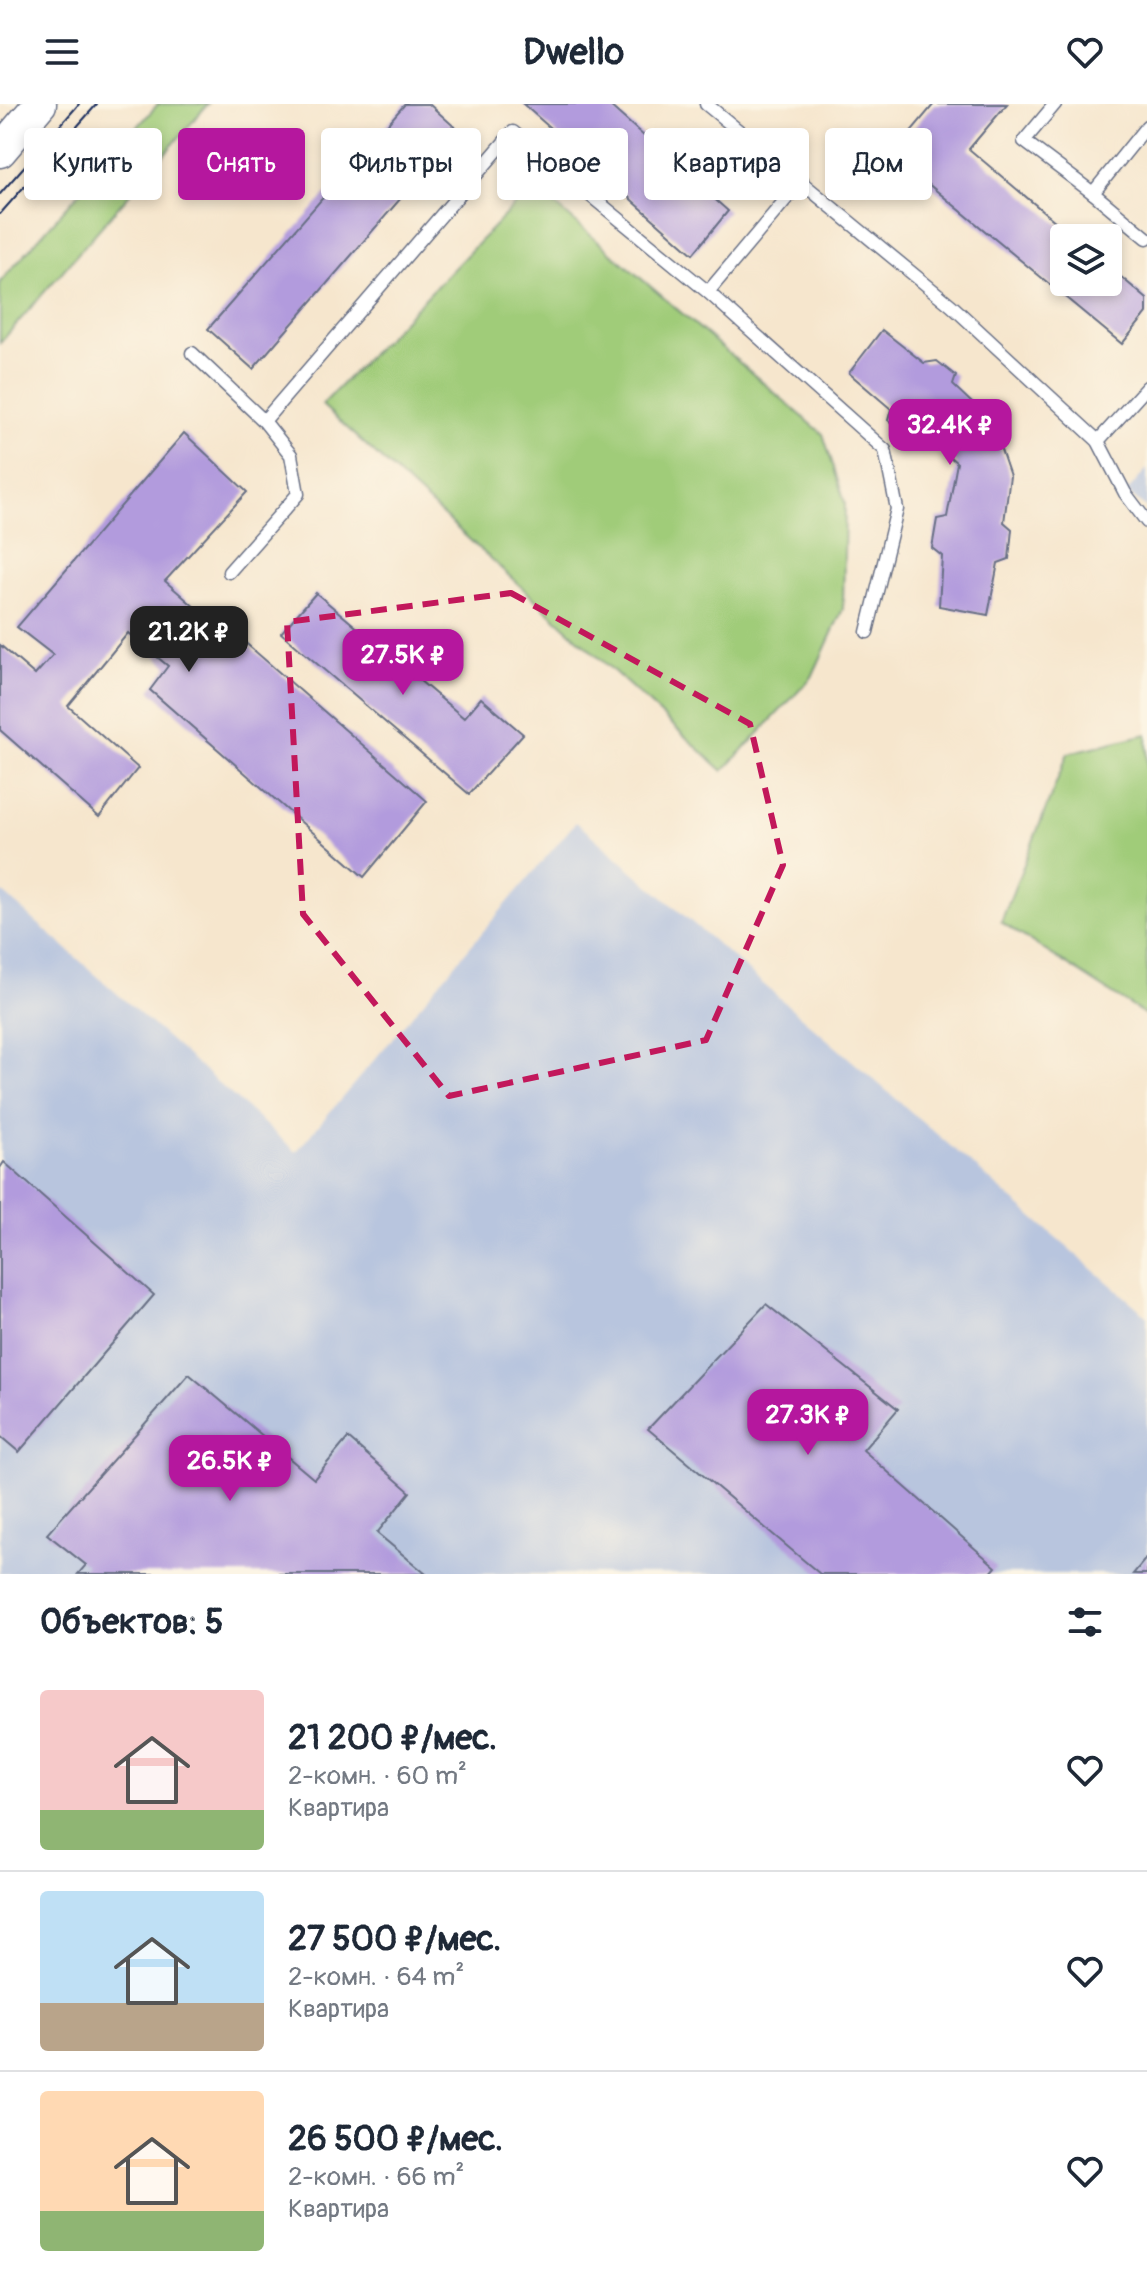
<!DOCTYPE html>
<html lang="ru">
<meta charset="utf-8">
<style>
:root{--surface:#fff;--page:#f2f2f3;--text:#1f2937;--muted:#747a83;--line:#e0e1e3;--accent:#b5179e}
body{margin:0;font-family:Pangolin,sans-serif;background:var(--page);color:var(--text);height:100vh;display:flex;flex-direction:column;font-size:30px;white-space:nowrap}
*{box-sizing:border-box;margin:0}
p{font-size:26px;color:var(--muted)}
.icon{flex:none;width:44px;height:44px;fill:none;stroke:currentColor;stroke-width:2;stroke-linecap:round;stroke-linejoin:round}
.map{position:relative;height:1470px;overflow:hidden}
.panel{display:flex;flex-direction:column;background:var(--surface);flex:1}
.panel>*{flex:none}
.guide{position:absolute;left:24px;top:24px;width:1100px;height:72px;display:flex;gap:16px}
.controls{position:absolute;left:1050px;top:120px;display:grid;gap:16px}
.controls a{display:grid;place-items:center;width:72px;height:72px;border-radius:8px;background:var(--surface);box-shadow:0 4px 12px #0003;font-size:40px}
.price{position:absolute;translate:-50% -68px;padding:0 18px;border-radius:16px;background:var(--accent);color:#fff;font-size:26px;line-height:52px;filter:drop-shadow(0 2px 4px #0008)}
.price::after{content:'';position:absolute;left:50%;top:48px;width:24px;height:18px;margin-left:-12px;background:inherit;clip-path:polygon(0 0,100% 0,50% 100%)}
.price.active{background:#222;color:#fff}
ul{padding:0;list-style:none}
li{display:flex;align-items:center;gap:24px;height:200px;padding:0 40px}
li+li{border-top:2px solid var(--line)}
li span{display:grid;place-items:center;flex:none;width:224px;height:160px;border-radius:8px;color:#555}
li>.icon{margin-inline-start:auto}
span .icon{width:96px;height:96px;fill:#fffc;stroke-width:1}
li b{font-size:34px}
h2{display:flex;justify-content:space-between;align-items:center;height:96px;padding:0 40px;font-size:34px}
.tag{padding:0 28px;border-radius:8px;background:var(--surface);box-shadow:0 4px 12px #0003;font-size:28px;line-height:72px}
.tag.active{background:var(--accent);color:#fff}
header{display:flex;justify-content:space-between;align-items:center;height:104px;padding:0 40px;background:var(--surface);font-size:36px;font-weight:700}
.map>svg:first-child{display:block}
.industrial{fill:#b8c5de}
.green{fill:#a0cc79;stroke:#5e7e6c;stroke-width:2}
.building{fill:#b29bdd}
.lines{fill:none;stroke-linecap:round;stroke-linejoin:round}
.service-casing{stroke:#686f85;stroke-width:15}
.tertiary-casing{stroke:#686f85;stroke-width:35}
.service{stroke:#fff;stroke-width:12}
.tertiary{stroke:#fff;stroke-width:32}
.tram{stroke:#1b2f5e;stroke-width:2}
.marked{fill:none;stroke:#c2185b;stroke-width:6;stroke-dasharray:16 10;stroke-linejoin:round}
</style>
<header><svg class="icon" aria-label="menu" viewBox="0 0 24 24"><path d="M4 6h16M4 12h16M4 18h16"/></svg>Dwello<svg class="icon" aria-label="heart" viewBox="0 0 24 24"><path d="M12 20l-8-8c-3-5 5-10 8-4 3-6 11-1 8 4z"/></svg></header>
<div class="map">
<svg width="1147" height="1470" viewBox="0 0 1147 1470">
<rect width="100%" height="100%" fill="#fcf5e5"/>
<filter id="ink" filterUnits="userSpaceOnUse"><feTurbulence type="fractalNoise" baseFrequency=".0125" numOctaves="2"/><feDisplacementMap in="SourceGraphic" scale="16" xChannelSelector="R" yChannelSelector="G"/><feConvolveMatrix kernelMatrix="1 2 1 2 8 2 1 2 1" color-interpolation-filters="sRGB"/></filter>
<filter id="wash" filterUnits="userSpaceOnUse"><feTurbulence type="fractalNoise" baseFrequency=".006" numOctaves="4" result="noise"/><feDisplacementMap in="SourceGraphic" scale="32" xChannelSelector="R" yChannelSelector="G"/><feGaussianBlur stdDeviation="1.8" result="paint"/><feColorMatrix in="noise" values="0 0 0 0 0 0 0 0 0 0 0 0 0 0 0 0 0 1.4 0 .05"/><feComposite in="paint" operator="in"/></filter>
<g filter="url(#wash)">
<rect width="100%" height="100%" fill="#f6e6cd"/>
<g class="industrial">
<path d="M1147,365v40l-20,-17z"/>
<path d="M576,718l571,494v258h-1147v-684l296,262z"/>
</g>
<g class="green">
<path d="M158,0h50l-208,239v-61z"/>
<path d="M533,82l290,248 22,69 -2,106 -31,68 -89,94 -401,-366z"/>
<path d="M1147,630v282l-146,-94 67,-169z"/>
</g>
<g id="blocks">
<g class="building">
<path d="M405,0h24l30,27 -206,238 -45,-40z"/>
<path d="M523,0h85l120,107 -35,43z"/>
<path d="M934,0h73l-38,45 106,89h-11v44h44v-16l39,33v14l-25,31 -230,-190z"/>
<path d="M882,226l42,33 13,-2 19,15 -3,9 38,36 19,55 -6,46 8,7 -3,30 -11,4 -10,52 -49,-9 3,-50 -10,-8 5,-29 10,-2 10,-54 -41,-35 -12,4 -16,-12 3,-11 -42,-36z"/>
<path d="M184,329l63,59 -82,89 40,35 5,-4 217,189 -63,76 -214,-187 18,-24 -40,-33 -60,73 70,62 -39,49 -99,-87v-85l35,30 18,-20 -36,-28z"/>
<path d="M316,489l148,125 17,-20 42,36 -54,60 -188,-161z"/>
<path d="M4,1058l150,133 -135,157 -19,-16v-268z"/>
<path d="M766,1200l132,105 -35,41 133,117 -6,7h-170l-172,-145z"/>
<path d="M189,1270l125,105 34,-41 62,54 -33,41 49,41h-348l8,-9 -39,-31z"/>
<path d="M1147,1453v17h-14z"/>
</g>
</g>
</g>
<g filter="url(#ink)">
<use href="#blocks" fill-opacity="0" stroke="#686f85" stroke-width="2"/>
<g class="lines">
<defs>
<g id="service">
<path d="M706,0l246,202 146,135 27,52 22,29"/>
<path d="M1055,0l-31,37 69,52"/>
<path d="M1147,22l-54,67 54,45"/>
<path d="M708,188l177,158 12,59 -30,123"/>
<path d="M192,249l72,68 249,-289 195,160 94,-112"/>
<path d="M1098,337l49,-54"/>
<path d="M229,468l69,-78 -7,-39 -27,-34"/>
</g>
<path id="tertiary" d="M0,47l40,-47"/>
</defs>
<use href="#service" class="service-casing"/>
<use href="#tertiary" class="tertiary-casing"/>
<use href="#service" class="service"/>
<use href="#tertiary" class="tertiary"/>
<g class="tram">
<path d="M0,90l79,-90"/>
<path d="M0,110l97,-110"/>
</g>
</g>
</g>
<path class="marked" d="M511,489l239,131 33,141 -77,175 -257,56 -146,-182 -16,-292z"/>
</svg>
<div class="controls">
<a><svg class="icon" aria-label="layers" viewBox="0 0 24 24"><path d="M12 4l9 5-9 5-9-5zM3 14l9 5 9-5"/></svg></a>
</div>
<b class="price" style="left:950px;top:363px">32.4K ₽</b>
<b class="price active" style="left:189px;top:570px">21.2K ₽</b>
<b class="price" style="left:403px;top:593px">27.5K ₽</b>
<b class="price" style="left:808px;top:1353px">27.3K ₽</b>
<b class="price" style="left:230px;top:1399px">26.5K ₽</b>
<div class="guide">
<a class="tag">Купить</a>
<a class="tag active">Снять</a>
<a class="tag">Фильтры</a>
<a class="tag">Новое</a>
<a class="tag">Квартира</a>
<a class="tag">Дом</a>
</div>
</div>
<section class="panel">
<h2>Объектов: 5<svg class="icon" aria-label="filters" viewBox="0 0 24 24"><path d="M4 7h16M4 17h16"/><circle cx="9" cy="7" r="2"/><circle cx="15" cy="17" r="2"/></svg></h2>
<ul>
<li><span style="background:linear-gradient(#f6c9c9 75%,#8fb573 0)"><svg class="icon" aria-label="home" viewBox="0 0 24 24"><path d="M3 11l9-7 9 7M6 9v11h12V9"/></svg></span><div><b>21 200 ₽/мес.</b><p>2-комн. · 60 m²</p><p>Квартира</p></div><svg class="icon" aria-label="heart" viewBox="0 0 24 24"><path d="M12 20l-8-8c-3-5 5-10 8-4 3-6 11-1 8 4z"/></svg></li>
<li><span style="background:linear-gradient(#bfe0f5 70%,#b9a48a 0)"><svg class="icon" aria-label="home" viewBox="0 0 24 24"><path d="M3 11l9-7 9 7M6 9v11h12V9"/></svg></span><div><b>27 500 ₽/мес.</b><p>2-комн. · 64 m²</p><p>Квартира</p></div><svg class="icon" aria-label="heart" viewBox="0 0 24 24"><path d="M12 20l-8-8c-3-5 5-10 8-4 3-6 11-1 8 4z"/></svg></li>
<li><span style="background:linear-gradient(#ffd9b3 75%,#8fb573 0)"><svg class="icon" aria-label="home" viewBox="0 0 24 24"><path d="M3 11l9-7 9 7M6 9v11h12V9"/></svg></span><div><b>26 500 ₽/мес.</b><p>2-комн. · 66 m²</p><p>Квартира</p></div><svg class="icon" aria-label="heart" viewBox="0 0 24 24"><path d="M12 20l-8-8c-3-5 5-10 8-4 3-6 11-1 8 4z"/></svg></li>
</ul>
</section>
